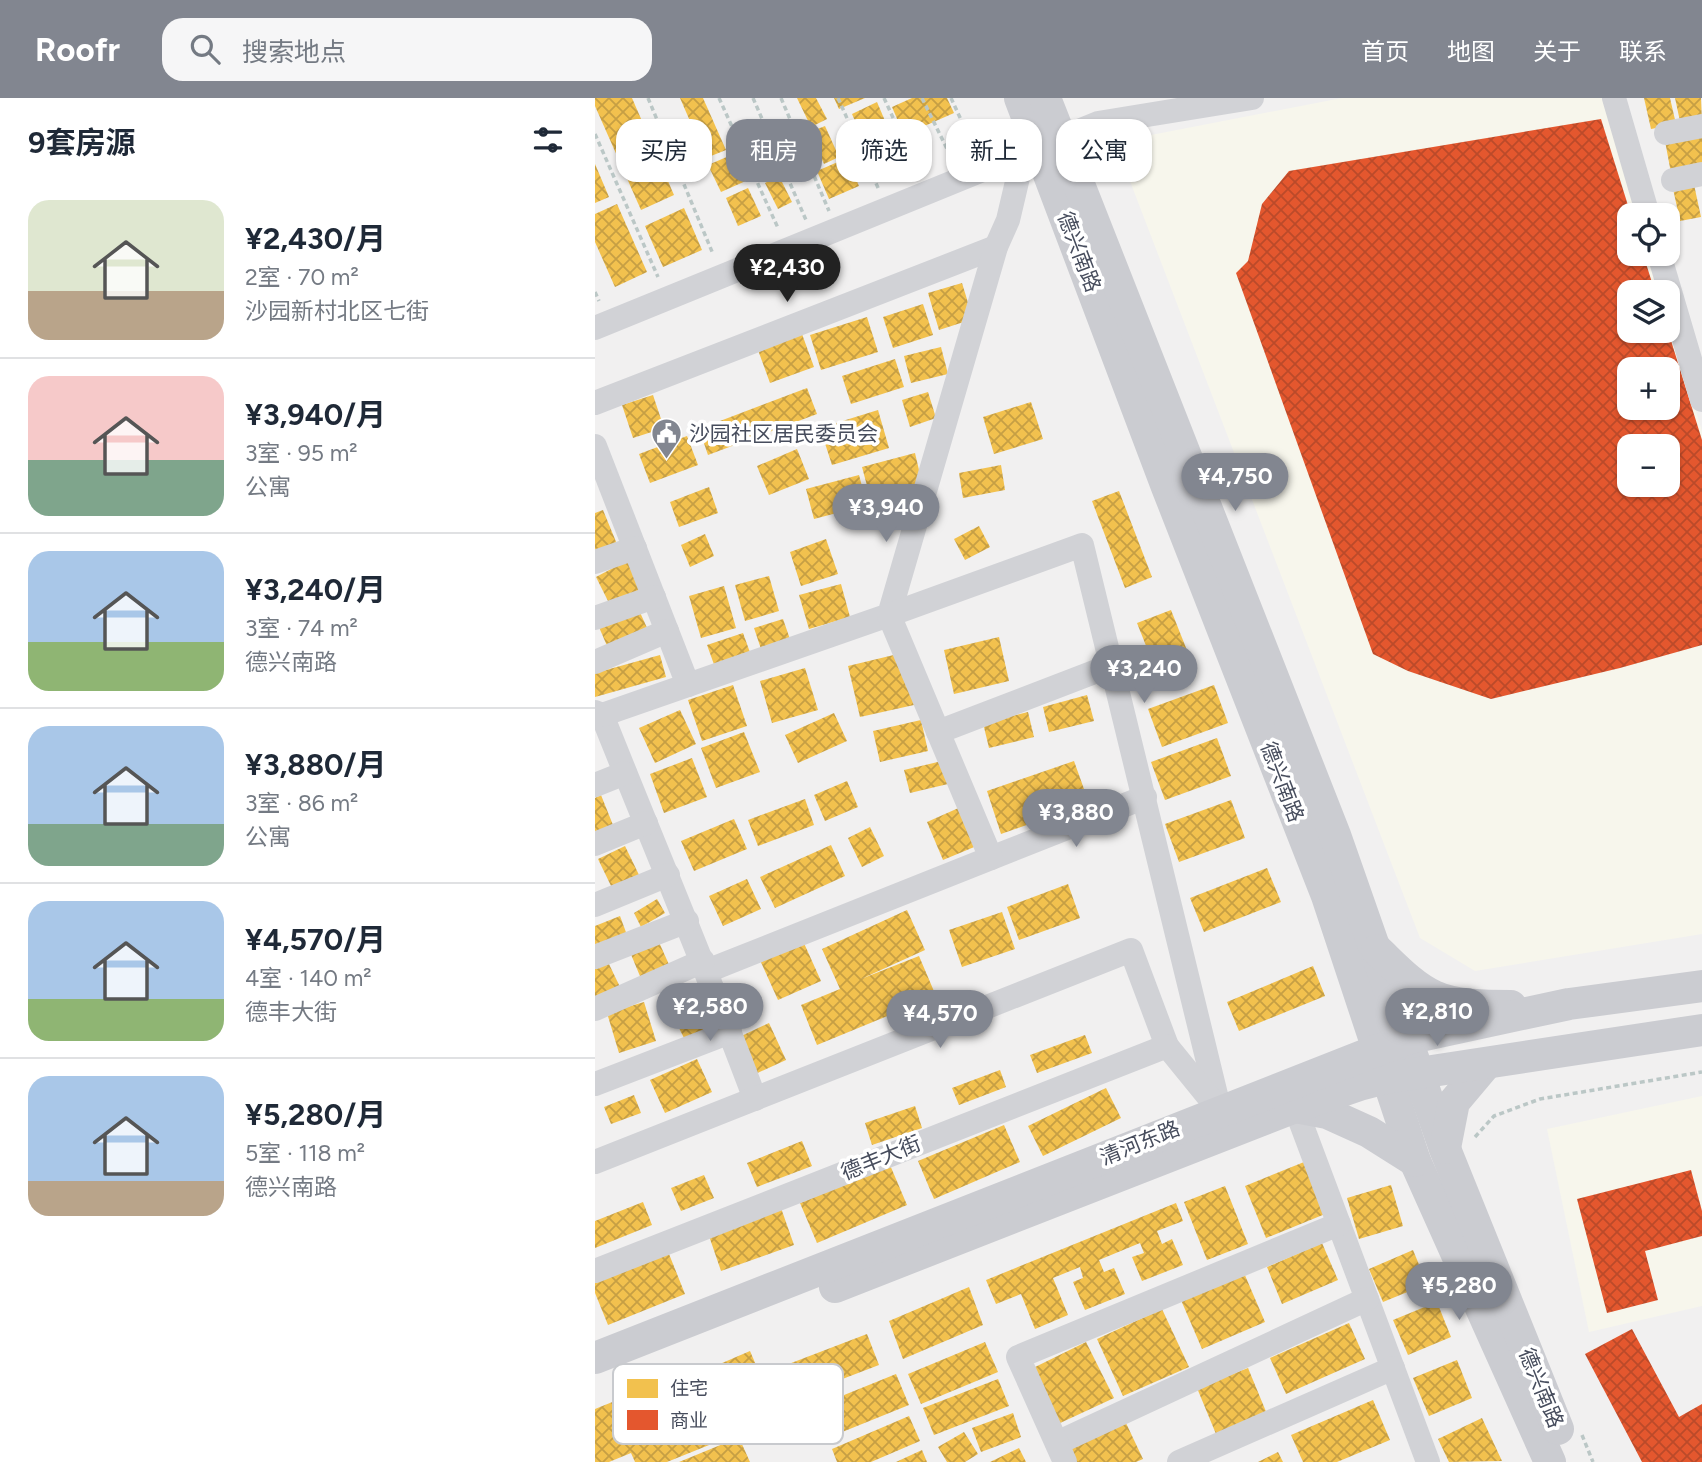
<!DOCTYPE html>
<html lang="zh">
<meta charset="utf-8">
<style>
:root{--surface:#fff;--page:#f6f6f7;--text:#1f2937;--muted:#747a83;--line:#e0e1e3;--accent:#828690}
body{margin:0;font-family:Figtree,"Noto Sans SC",sans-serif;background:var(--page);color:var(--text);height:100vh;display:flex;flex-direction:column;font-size:26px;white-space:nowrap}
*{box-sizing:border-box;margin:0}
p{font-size:23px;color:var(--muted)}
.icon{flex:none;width:38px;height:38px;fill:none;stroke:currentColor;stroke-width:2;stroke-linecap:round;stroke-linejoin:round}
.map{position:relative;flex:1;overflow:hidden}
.side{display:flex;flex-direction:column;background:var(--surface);width:595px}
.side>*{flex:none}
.guide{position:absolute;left:21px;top:21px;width:665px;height:63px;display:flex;gap:14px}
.fabs{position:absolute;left:1022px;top:105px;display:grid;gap:14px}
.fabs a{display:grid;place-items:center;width:63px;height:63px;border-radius:14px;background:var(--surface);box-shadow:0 2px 5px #0004;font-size:35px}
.price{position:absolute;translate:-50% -60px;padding:0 16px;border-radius:24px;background:var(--accent);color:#fff;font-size:23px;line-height:46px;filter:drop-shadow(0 2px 4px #0008)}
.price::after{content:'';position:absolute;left:50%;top:42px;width:21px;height:16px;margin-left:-10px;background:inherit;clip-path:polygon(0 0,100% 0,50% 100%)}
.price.on{background:#222;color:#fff}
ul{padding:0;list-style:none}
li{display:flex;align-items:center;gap:21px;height:175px;padding:0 28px}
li+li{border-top:2px solid var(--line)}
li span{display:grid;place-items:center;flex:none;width:196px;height:140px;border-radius:21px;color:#555}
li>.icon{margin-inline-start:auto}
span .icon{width:84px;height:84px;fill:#fffc;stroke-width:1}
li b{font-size:30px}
h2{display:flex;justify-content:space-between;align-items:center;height:84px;padding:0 28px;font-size:30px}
.tag{padding:0 24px;border-radius:21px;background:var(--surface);box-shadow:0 2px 5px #0004;font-size:24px;line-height:63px}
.tag.on{background:var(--accent);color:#fff}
header{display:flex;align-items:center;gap:42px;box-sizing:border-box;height:98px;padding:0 35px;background:var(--accent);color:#fff}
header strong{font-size:33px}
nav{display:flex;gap:38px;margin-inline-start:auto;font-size:24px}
.search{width:490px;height:63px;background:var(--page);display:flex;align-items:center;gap:18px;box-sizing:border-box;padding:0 24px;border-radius:21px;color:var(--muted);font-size:26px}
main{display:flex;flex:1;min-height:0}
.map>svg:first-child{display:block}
.commercial{fill:#f7f6ec;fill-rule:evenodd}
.homes{fill:url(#homes-cross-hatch)}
.shops{fill:url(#shops-cross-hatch);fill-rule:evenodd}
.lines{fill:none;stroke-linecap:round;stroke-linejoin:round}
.path{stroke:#bbc7c6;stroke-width:3.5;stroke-dasharray:5 3.5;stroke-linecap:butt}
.minor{stroke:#d1d2d6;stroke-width:24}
.major{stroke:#cbccd1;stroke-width:32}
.labels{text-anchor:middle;stroke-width:7;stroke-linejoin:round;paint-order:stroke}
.street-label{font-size:21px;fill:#474d5d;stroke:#fff}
.poi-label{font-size:21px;fill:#474d5d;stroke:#fff;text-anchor:start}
.key{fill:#fff;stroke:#c8cace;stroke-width:2}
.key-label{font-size:19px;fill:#474d5d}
</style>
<header>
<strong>Roofr</strong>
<div class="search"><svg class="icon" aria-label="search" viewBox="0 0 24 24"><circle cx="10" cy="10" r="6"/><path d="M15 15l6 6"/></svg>搜索地点</div>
<nav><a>首页</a><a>地图</a><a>关于</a><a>联系</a></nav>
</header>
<main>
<section class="side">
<h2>9套房源<svg class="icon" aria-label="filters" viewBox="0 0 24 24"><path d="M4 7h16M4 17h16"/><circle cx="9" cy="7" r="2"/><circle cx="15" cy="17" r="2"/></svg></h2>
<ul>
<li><span style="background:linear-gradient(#dfe7d0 65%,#b9a48a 0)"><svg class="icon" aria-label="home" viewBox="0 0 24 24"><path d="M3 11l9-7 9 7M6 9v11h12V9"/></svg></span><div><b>¥2,430/月</b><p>2室 · 70 m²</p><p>沙园新村北区七街</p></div></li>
<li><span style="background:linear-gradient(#f6c9c9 60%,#7fa58c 0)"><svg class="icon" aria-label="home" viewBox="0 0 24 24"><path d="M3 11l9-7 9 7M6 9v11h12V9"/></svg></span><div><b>¥3,940/月</b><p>3室 · 95 m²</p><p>公寓</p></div></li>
<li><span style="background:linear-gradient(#a9c7e8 65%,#8fb573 0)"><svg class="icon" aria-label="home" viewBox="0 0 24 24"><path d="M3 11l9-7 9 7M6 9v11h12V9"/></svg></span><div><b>¥3,240/月</b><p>3室 · 74 m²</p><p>德兴南路</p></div></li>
<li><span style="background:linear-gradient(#a9c7e8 70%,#7fa58c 0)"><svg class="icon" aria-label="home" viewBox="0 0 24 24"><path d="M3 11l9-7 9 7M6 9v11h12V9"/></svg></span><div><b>¥3,880/月</b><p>3室 · 86 m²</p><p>公寓</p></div></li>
<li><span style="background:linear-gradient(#a9c7e8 70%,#8fb573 0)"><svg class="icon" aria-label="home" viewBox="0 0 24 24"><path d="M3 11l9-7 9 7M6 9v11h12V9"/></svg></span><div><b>¥4,570/月</b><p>4室 · 140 m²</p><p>德丰大街</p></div></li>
<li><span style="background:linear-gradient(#a9c7e8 75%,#b9a48a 0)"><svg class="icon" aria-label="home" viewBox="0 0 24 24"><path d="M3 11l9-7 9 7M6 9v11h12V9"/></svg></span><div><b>¥5,280/月</b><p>5室 · 118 m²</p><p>德兴南路</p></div></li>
</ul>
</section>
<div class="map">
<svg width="1107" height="1364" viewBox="0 0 1107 1364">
<defs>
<pattern id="homes-cross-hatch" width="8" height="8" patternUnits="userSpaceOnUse" patternTransform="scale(1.75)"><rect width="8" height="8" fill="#f2c14e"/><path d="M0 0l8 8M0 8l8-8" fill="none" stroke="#c69f44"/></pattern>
<pattern id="shops-cross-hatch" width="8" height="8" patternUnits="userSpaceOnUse" patternTransform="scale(1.75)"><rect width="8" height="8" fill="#e4572e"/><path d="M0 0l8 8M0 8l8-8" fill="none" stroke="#bb4a2a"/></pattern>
</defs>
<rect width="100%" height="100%" fill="#f1f0f0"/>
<g class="commercial">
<path d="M747,0h260l35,117h-8v39h20l11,38h-31v39h39v-13l34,113v503l-227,37 -55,-33 -305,-796zM1034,271h39v39h-39zM1034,348h39v39h-39z"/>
<path d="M1107,998v210l-113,26 -42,-203z"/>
</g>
<g class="homes">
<path d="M0,0h37l42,97 -33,15 -46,-104z"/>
<path d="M85,0h23l23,52 -20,8z"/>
<path d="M202,0h19l11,21 -16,8z"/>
<path d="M239,0h31l-26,11z"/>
<path d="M317,0h35l7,15 -50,22 -12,-28z"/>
<path d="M1049,0h26l6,26 -25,5z"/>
<path d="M1080,0h26l1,24 -21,4z"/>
<path d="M282,4l14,33 -25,11 -14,-32z"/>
<path d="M230,28l14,31 -15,7 -14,-32z"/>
<path d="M1107,35v34l-31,6 -6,-32z"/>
<path d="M188,37l11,27 -12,5 -12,-26z"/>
<path d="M304,43l10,24 -31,14 -10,-24z"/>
<path d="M166,48l10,23 -17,7 -9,-22z"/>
<path d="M141,55l12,27 -27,12 -13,-27z"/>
<path d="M252,60l12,28 -30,13 -12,-28z"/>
<path d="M0,66l14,33 -14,6z"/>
<path d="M184,78l13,26 -14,7 -13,-26z"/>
<path d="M1098,82l8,37 -21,4 -8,-37z"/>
<path d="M153,90l13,28 -23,10 -12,-28z"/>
<path d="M22,106l30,68 -32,15 -20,-45v-28z"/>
<path d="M89,110l18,42 -39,17 -18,-41z"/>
<path d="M367,185l11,36 -34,11 -11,-37z"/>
<path d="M328,206l10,31 -40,13 -10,-31z"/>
<path d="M272,219l11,35 -57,18 -11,-35z"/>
<path d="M207,236l12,33 -44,16 -12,-33z"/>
<path d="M346,249l7,27 -37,9 -7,-27z"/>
<path d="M300,261l9,28 -53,17 -9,-28z"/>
<path d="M212,290l10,26 -109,41 -9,-26z"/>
<path d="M333,294l8,26 -26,9 -8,-27z"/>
<path d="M58,297l11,33 -31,10 -11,-33z"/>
<path d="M436,304l12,37 -49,15 -11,-37z"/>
<path d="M283,312l11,38 -57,17 -12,-37z"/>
<path d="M92,338l11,29 -48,18 -11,-29z"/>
<path d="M202,351l12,30 -40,16 -12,-29z"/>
<path d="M320,355l7,30 -52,14 -8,-30z"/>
<path d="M406,367l4,25 -42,8 -4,-25z"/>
<path d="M264,377l8,30 -53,14 -8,-30z"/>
<path d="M114,389l9,26 -39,14 -9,-25z"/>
<path d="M524,393l33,86 -27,11 -33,-87z"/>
<path d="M8,412l16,39 -24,9v-45z"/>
<path d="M384,428l11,21 -25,13 -11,-21z"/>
<path d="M110,436l9,22 -24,11 -9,-22z"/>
<path d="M231,441l12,35 -37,12 -11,-34z"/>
<path d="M33,462l14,29 -32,16 -14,-28z"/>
<path d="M174,478l10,35 -34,10 -10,-36z"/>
<path d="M246,486l9,33 -41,12 -10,-34z"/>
<path d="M129,488l12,42 -35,10 -12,-42z"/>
<path d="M43,510l10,22 -40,18 -10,-23z"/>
<path d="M576,512l21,53 -34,13 -21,-53z"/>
<path d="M188,521l8,23 -29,10 -8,-24z"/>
<path d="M148,535l9,25 -36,12 -9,-25z"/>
<path d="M404,539l10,44 -55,13 -10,-44z"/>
<path d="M307,555l12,52 -54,12 -12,-51z"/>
<path d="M65,557l6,22 -71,20v-24z"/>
<path d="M210,570l13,42 -46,13 -12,-42z"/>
<path d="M138,587l14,41 -45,15 -14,-41z"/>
<path d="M619,587l14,38 -66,24 -14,-38z"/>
<path d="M492,597l7,26 -45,11 -6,-25z"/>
<path d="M85,612l16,34 -41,19 -16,-35z"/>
<path d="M433,614l6,25 -45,11 -6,-25z"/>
<path d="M239,615l13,28 -49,22 -13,-28z"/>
<path d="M326,622l7,31 -48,11 -7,-31z"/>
<path d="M149,634l16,40 -44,16 -15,-40z"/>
<path d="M622,640l14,38 -66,24 -14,-38z"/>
<path d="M97,660l15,39 -43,16 -14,-39z"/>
<path d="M347,663l6,23 -38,9 -6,-23z"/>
<path d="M479,663l15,42 -88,31 -14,-43z"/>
<path d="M252,683l11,26 -33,14 -11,-26z"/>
<path d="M6,697l12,30 -18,7v-34z"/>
<path d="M210,701l9,26 -56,21 -10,-26z"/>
<path d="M636,702l14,38 -66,24 -14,-38z"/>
<path d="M368,708l16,39 -36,15 -16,-38z"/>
<path d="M139,721l13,30 -53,22 -13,-30z"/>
<path d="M275,729l14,29 -22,11 -14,-29z"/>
<path d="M236,747l14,31 -70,32 -15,-31z"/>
<path d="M30,748l15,31 -27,13 -15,-31z"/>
<path d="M672,770l14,34 -77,30 -14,-34z"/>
<path d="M152,781l14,30 -38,17 -14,-30z"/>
<path d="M473,786l12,34 -61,22 -12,-33z"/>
<path d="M62,801l8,14 -24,14 -7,-14z"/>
<path d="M312,812l18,40 -64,29 58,-23 17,40 -119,49 -16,-40 39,-16 -18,-40z"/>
<path d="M407,814l13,37 -53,18 -13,-37z"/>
<path d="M25,818l7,19 -32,12v-21z"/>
<path d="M63,842l13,29 -29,12 -12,-29z"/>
<path d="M208,843l18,40 -43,19 -18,-40z"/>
<path d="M12,862l14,29 -26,13v-36z"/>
<path d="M718,868l12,30 -86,35 -12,-29z"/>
<path d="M99,898l17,34 -25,12 -17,-34z"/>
<path d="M49,904l12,39 -37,12 -12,-40z"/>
<path d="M174,925l17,37 -33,15 -18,-36z"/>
<path d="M490,937l7,18 -55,20 -7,-18z"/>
<path d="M102,961l15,33 -47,21 -15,-33z"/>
<path d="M405,972l6,17 -47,18 -7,-17z"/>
<path d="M511,990l15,30 -78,38 -15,-30z"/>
<path d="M39,997l7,18 -30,11 -7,-17z"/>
<path d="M320,1008l7,22 -50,17 -7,-22z"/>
<path d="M409,1027l16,37 -86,37 -16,-38z"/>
<path d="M207,1043l10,25 -55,21 -10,-24z"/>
<path d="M714,1062l21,52 -64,26 -21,-52z"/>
<path d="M295,1067l17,40 -90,38 -17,-40z"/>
<path d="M109,1077l10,23 -33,13 -10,-23z"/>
<path d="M796,1087l12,41 -44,13 -12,-41z"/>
<path d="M630,1088l23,58 -41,16 -23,-58z"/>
<path d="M48,1104l9,23 -57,23v-27z"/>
<path d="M581,1105l7,18 -26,10 5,13 10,-5 11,26 -41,16 -10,-24 12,-4 -4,-10 -41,17 5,12 10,-4 11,26 -40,16 -12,-28 10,-4 -3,-11 -27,11 15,37 -33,14 -14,-35 -25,10 -10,-24z"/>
<path d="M186,1110l13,37 -73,26 -13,-38z"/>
<path d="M727,1145l16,37 -56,24 -15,-37z"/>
<path d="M72,1151l18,45 -77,31 -13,-32v-15z"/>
<path d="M818,1152l14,34 -44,18 -14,-33z"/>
<path d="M649,1175l21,49 -63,27 -21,-49z"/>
<path d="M374,1189l14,38 -80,34 -14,-38z"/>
<path d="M842,1204l14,35 -43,18 -15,-35z"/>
<path d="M567,1211l27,58 -66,29 -26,-57z"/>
<path d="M754,1225l16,36 -79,35 -16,-36z"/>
<path d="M272,1236l12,31 -81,31 -12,-31z"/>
<path d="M390,1244l13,30 -77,32 -13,-30z"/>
<path d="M491,1244l28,56 -56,26 -27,-55z"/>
<path d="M155,1253l18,42 -73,30 -17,-41z"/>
<path d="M862,1262l15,38 -43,18 -16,-38z"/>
<path d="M653,1270l19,46 -51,20 -19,-46z"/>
<path d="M301,1276l13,31 -84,34 -13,-31z"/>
<path d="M403,1281l11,27 -75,29 -11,-27z"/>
<path d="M72,1282l21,50 28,-12 8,21 -57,23h-32l-4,-9 -22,9h-14v-53z"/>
<path d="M191,1294l11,25 -56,25 9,20h-71l61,-25 -9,-20z"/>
<path d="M778,1302l17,40 -53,22h-34l-12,-27z"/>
<path d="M418,1315l8,24 -40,15 -9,-24z"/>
<path d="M314,1318l11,25 -49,21h-34l-5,-13z"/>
<path d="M887,1320l20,43 -53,1 -11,-23z"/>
<path d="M530,1323l18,38 -7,3h-64l-6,-14z"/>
<path d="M369,1334l14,22 -13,8h-18l-9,-15z"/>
<path d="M424,1350l7,14h-36z"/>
<path d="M327,1352l5,12h-31z"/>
<path d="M683,1354l5,10h-25z"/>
</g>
<g class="shops">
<path d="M1006,21l30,96h-2v39h14l12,38h-26v39h39l34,109v205l-82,23 -129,31 -83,-28 -35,-17 -137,-381 12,-12 14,-57 27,-33zM1034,271h39v39h-39zM1034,348h39v39h-39z"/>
<path d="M1096,1072l11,41v25l-57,15 13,49 -51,13 -30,-114z"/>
<path d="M1037,1231l47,88 23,-13v58h-60l-57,-108z"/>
</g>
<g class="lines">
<g class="path">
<path d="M53,0l65,156"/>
<path d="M124,0l59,130"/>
<path d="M158,0l53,122"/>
<path d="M186,0l48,113"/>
<path d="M243,0l41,92"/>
<path d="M289,0l35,76"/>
<path d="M327,0l30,61"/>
<path d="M356,0l24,52"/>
<path d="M0,36l63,143"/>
<path d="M0,194l4,9"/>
<path d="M880,1039l19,-21 46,-17 162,-27"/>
<path d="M987,1337l11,27"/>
</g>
<g class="minor">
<path d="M1019,0l34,117"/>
<path d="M1071,35l36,-7"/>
<path d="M1078,82l29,-6"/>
<path d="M1064,156l43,146"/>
<path d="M0,230l503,-205 154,-25"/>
<path d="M0,305l401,-156"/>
<path d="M0,348l93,239"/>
<path d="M0,464l40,-14"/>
<path d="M0,520l59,-21"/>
<path d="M0,564l72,-31"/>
<path d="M0,614l7,3c51,128 105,255 153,384"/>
<path d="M7,617l287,-100 107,-368 12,-27 16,-68"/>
<path d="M343,634l172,-66"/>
<path d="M0,687l30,-12"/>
<path d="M0,746l51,-21"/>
<path d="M396,760l154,-61"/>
<path d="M0,807l73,-30"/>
<path d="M0,859l92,-36"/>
<path d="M112,873l284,-113 -102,-243 193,-70 138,566"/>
<path d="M0,911l108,-48"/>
<path d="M0,986l135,-52"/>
<path d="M700,1009l133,355"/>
<path d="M0,1064l536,-212 36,96 48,59"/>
<path d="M0,1173l572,-225"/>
<path d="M462,1345l310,-144"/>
<path d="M470,1364l-47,-105 321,-133"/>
<path d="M584,1364l214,-94"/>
</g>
<g class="major">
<path d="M425,0l147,389 160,409 88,265 135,301"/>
<path d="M450,0l290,737 110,314 113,280"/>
<path d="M782,852c17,16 35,36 57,46 21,10 54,10 77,10"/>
<path d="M700,1009l32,6 42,19 46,29"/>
<path d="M850,1050l9,-46 32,-38"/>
<path d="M240,1189l460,-180 64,-22 27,-7 316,-48"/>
<path d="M0,1260l811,-319 163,-35 133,-18"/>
</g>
</g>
<defs>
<symbol id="civic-pin" viewBox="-11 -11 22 30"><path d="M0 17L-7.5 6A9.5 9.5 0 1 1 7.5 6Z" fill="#828690" stroke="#fff"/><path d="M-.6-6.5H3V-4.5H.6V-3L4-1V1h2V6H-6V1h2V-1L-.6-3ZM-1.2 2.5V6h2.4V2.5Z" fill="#fff"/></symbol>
</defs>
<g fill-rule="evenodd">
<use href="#civic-pin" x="54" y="318" width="35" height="47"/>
</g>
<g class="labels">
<g class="street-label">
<text transform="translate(484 154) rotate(69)" y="7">德兴南路</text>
<text transform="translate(687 684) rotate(69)" y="7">德兴南路</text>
<text transform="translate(545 1045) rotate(-22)" y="7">清河东路</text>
<text transform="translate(286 1060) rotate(-22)" y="7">德丰大街</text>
<text transform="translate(946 1290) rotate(68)" y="7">德兴南路</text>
</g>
<g class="poi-label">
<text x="94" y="343">沙园社区居民委员会</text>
</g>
</g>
<rect x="18" y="1266" width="230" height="80" rx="10" class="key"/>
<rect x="32" y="1281" width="31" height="19" fill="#f2c14e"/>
<rect x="32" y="1312" width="31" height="20" fill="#e4572e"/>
<g class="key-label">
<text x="75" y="1297">住宅</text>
<text x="75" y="1329">商业</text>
</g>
</svg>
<div class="fabs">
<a><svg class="icon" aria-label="locate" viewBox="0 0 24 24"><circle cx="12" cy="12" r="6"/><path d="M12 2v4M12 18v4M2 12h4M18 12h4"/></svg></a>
<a><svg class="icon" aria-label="layers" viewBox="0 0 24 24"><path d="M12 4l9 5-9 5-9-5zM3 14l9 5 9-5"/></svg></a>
<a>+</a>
<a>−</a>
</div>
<b class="price on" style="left:192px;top:206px">¥2,430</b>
<b class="price" style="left:640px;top:415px">¥4,750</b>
<b class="price" style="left:291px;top:446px">¥3,940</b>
<b class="price" style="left:549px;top:607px">¥3,240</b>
<b class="price" style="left:481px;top:751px">¥3,880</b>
<b class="price" style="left:115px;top:945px">¥2,580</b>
<b class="price" style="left:842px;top:950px">¥2,810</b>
<b class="price" style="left:345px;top:952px">¥4,570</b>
<b class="price" style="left:864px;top:1224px">¥5,280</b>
<div class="guide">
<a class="tag">买房</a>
<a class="tag on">租房</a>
<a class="tag">筛选</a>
<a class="tag">新上</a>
<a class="tag">公寓</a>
</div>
</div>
</main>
